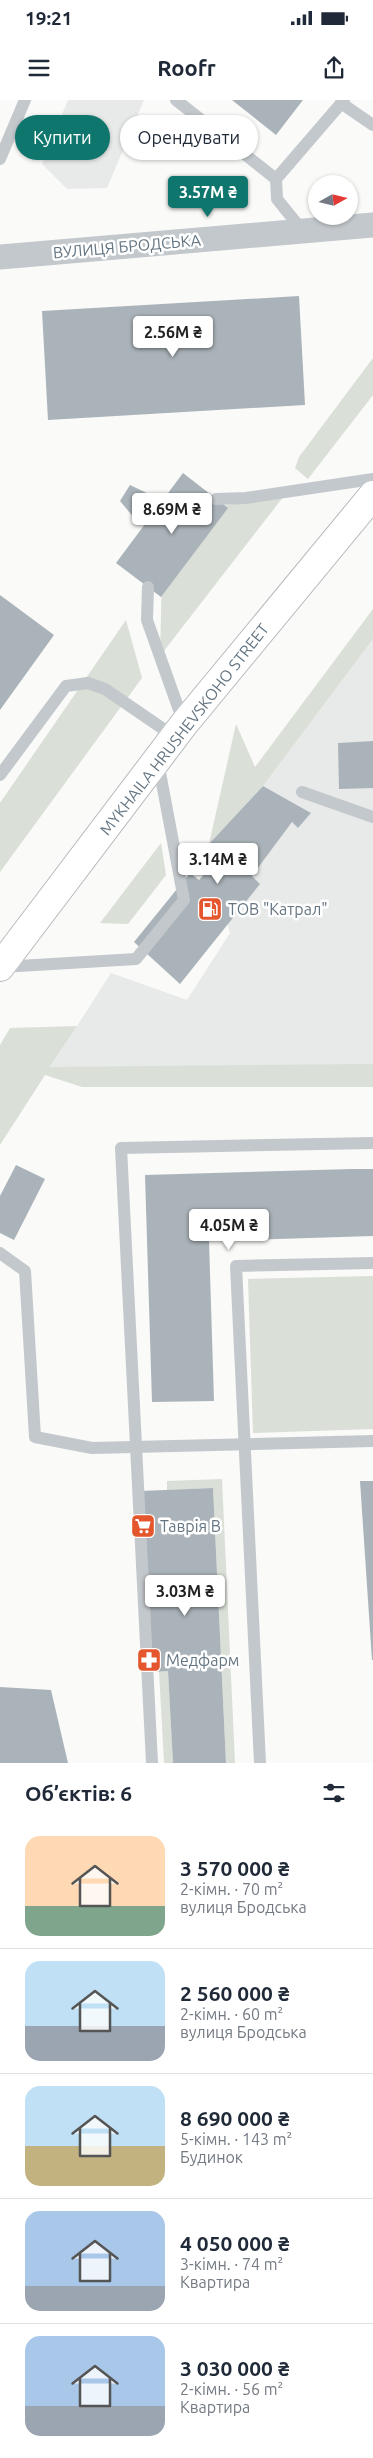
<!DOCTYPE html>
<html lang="uk">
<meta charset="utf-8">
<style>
:root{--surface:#fff;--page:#f2f2f3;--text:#1f2937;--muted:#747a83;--line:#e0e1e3;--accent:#0f766e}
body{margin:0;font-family:Ubuntu,sans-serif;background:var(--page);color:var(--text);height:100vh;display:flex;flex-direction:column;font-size:19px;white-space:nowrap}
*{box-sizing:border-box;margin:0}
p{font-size:16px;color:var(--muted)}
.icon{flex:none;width:28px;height:28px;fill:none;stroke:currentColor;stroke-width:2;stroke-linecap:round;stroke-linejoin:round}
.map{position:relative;height:1663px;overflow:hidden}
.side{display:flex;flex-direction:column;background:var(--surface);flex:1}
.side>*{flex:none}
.banner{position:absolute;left:15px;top:15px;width:344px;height:45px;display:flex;gap:10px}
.needle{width:32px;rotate:82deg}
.tools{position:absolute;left:308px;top:75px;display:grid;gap:10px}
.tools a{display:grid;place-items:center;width:50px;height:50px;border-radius:50%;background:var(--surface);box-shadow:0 1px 4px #0004;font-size:25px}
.price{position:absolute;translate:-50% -42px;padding:0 11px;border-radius:5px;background:#fff;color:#222;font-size:16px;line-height:32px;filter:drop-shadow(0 1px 2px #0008)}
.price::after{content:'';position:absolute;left:50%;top:30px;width:15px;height:11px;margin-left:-8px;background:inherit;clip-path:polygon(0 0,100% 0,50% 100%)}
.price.selected{background:var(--accent);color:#fff}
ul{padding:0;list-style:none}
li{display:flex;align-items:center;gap:15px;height:125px;padding:0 25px}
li+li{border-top:1px solid var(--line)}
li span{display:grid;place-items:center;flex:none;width:140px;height:100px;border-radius:15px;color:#555}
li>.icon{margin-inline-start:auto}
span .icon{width:60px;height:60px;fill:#fffc;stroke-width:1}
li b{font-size:21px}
h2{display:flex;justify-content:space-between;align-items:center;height:60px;padding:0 25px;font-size:21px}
.tag{padding:0 18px;border-radius:22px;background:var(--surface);box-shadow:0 1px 4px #0004;font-size:18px;line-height:45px}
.tag.selected{background:var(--accent);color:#fff}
.status{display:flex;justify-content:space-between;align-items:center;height:35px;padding:0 25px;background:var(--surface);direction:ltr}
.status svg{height:14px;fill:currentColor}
header{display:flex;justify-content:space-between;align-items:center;height:65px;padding:0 25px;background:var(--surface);font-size:22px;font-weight:700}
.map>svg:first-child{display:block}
.built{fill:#e8e9e9}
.green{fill:#dadfd7}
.building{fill:#aab3b9}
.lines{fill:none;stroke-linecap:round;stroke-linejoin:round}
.primary-casing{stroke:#b5babe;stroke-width:30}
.service{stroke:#c3c8cc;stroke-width:12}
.minor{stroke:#c3c8cc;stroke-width:25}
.primary{stroke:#fff;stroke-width:28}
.labels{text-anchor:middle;stroke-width:5;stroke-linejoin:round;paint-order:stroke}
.street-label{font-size:16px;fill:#657683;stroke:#fff}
.poi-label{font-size:16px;fill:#657683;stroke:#fff;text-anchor:start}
</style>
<div class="status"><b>19:21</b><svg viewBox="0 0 49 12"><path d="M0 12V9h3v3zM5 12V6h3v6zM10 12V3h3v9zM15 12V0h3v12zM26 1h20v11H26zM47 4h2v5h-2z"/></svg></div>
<header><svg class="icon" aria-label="menu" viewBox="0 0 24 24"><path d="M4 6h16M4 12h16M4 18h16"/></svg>Roofr<svg class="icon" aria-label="share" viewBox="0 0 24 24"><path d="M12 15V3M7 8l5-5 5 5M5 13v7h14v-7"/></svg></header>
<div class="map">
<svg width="373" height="1663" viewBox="0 0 373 1663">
<rect width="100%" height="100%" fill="#fafaf8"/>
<g class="built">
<path d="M68,0h76l-37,88 -40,1 -25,-25z"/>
<path d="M373,539v426l-323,3 61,-95 76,27 43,-67 -3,-10 33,-39 -8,-8 40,-54 6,6 13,-15 -48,-27z"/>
</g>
<g class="green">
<path d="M373,258v37l-65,84 -13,-11 4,-11z"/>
<path d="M287,392l-127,164 2,-85 47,-62z"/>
<path d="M373,509v30l-110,147 -54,58 27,-120 19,43z"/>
<path d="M126,520l16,58 -142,194v-69z"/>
<path d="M161,743l5,32 -38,49 -28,-1z"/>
<path d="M77,926l-27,41 323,-3v23h-291l-37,-12 -45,70v-100l10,-17z"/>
<path d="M373,1176v153l-120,4 -5,-154z"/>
<path d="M222,1379l13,284h-9l-13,-275 -46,2v-9z"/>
<path d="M159,1571h9l5,92h-9z"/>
</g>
<g class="building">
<path d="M232,0h71l-27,35z"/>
<path d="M299,196l6,109 -257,15 -6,-109z"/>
<path d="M183,373l45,35 -67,89 -45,-34z"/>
<path d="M130,385l23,11 3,6 -8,17h-13l-15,-18z"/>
<path d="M0,495l54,40 -54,75z"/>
<path d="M373,641v47l-34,1 -1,-46z"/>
<path d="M263,686l48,27 -13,15 -6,-6 -40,54 8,8 -80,100 -46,-42 56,-69 9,7 21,-23 -11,-13z"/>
<path d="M16,1065l29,14 -31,61 -14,-7v-37z"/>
<path d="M352,1069h21v67l-164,5 5,160 -62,1 -7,-227z"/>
<path d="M360,1381h13v179h-1z"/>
<path d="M213,1388l13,275h-53l-5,-92 -19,1 -9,-181z"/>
<path d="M0,1587l51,3 17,73h-68z"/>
</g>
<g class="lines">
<defs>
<path id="primary" d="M0,867l184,-243 189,-229"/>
</defs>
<use href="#primary" class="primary-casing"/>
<g class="service">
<path d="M176,0l100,79"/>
<path d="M341,3l32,22"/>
<path d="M0,59l25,-59"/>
<path d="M302,130l-25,-31 -1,-20 68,-79"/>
<path d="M216,399l30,-1 127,-19"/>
<path d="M148,487l-1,33 37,104"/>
<path d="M0,675l66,-89 22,-3 17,6 70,48"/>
<path d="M302,692l71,25"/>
<path d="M2,867l134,-8 48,-59 -26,-138"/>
<path d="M0,1153l25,18 10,166 57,11 281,-7"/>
<path d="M152,1663l-31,-615 252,-5"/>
<path d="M260,1663l-24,-497 137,-3"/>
</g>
<path class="minor" d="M0,157l373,-32"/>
<use href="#primary" class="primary"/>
</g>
<defs>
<symbol id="fuel-square" viewBox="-11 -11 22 22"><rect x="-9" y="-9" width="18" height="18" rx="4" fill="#e4572e" stroke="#fff"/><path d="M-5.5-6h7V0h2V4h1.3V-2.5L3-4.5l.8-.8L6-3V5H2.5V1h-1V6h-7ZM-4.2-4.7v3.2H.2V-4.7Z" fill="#fff"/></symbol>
<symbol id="supermarket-square" viewBox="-11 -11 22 22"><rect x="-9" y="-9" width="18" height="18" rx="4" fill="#e4572e" stroke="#fff"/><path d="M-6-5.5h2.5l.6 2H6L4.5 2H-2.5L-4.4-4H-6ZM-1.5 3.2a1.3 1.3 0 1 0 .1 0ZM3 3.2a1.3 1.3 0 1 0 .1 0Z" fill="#fff"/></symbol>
<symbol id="pharmacy-square" viewBox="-11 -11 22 22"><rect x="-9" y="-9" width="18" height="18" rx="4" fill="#e4572e" stroke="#fff"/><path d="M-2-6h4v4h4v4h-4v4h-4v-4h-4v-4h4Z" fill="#fff"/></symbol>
</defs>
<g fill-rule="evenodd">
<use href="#fuel-square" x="196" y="795" width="28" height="28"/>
<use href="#supermarket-square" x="129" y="1412" width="28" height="28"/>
<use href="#pharmacy-square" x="135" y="1546" width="28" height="28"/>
</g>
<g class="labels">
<g class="street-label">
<text transform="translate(127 146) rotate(-5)" y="6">ВУЛИЦЯ БРОДСЬКА</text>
<text transform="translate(184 629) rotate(-52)" y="6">MYKHAILA HRUSHEVSKOHO STREET</text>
</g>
<g class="poi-label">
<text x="228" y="815">ТОВ "Катрал"</text>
<text x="160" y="1432">Таврія В</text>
<text x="166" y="1566">Медфарм</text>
</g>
</g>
</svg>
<div class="tools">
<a><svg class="needle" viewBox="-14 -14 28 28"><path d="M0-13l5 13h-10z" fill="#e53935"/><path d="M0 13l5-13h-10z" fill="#747a83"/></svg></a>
</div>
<b class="price selected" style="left:208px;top:118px">3.57M ₴</b>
<b class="price" style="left:173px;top:258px">2.56M ₴</b>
<b class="price" style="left:172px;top:435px">8.69M ₴</b>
<b class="price" style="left:218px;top:785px">3.14M ₴</b>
<b class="price" style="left:229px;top:1151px">4.05M ₴</b>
<b class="price" style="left:185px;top:1517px">3.03M ₴</b>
<div class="banner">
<a class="tag selected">Купити</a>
<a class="tag">Орендувати</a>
</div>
</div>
<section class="side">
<h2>Об’єктів: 6<svg class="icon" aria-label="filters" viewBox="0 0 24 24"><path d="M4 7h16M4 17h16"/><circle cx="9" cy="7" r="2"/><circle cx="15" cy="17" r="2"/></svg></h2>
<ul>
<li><span style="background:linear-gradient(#ffd9b3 70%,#7fa58c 0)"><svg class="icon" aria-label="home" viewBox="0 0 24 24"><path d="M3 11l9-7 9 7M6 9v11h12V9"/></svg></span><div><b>3 570 000 ₴</b><p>2-кімн. · 70 m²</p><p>вулиця Бродська</p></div></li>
<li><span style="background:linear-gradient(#bfe0f5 65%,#9aa5b1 0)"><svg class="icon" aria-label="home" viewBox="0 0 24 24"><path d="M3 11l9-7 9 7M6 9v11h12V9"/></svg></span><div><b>2 560 000 ₴</b><p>2-кімн. · 60 m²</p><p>вулиця Бродська</p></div></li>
<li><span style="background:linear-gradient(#bfe0f5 60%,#c2b280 0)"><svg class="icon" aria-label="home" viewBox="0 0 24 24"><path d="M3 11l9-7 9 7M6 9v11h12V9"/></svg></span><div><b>8 690 000 ₴</b><p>5-кімн. · 143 m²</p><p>Будинок</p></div></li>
<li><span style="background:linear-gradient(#a9c7e8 75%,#9aa5b1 0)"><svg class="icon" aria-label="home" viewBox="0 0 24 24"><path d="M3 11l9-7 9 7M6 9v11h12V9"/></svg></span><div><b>4 050 000 ₴</b><p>3-кімн. · 74 m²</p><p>Квартира</p></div></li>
<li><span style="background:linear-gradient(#a9c7e8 70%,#9aa5b1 0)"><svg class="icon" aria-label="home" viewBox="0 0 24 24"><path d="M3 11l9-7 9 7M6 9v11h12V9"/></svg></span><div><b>3 030 000 ₴</b><p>2-кімн. · 56 m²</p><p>Квартира</p></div></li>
</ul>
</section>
